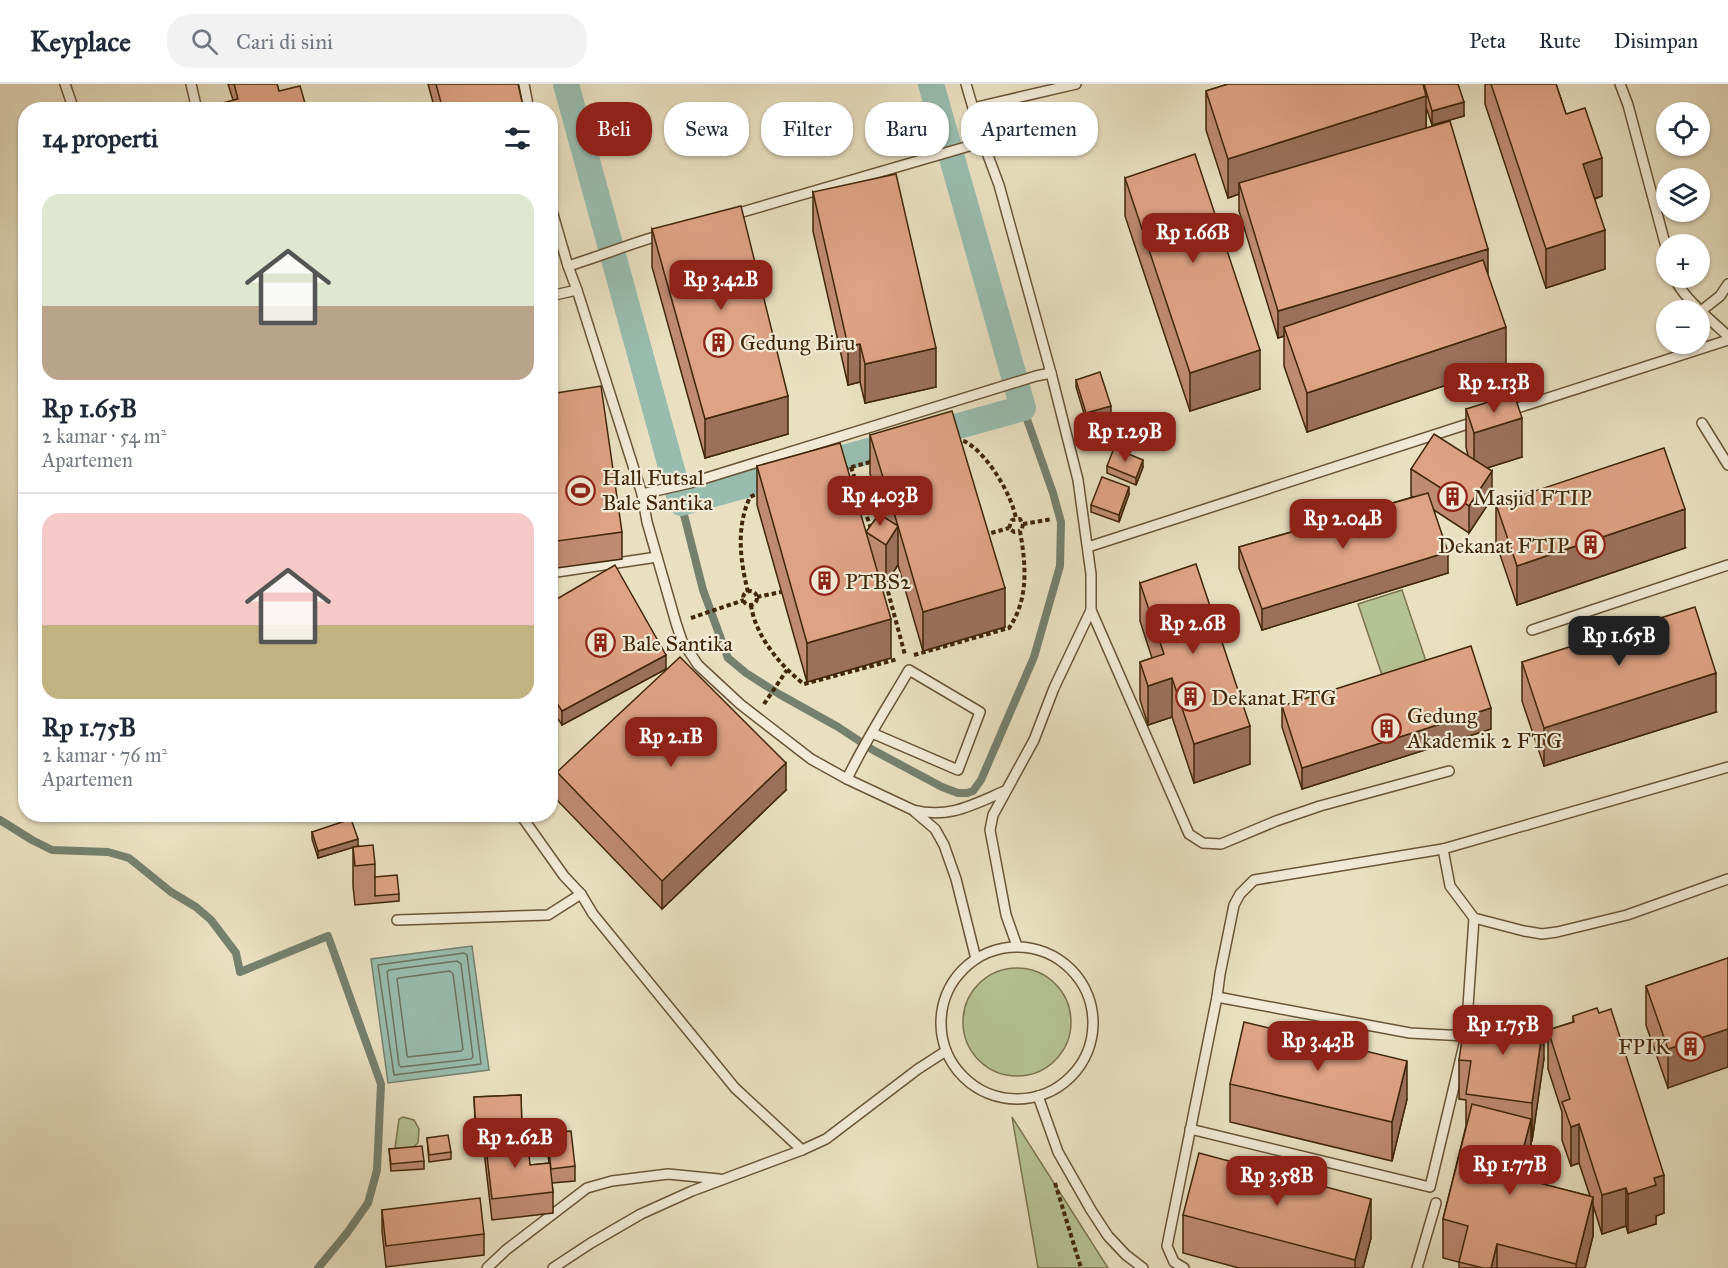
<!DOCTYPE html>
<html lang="id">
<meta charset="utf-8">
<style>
:root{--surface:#fff;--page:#f2f2f3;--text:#1f2937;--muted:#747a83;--line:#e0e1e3;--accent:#8f2418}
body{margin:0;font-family:"IM FELL Great Primer",serif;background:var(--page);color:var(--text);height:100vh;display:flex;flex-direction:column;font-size:22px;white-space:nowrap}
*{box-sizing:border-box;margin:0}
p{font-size:20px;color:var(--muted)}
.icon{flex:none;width:33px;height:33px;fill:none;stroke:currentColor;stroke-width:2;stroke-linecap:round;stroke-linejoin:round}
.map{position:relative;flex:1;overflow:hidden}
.panel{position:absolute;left:18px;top:18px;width:540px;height:720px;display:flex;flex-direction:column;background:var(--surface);border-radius:24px;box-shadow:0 2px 4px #0004}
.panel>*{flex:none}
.guide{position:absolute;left:576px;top:18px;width:570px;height:54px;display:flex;gap:12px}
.buttons{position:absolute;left:1656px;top:18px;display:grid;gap:12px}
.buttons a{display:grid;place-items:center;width:54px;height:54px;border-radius:50%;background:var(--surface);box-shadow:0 2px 4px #0004;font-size:30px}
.price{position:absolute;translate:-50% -51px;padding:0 14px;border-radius:12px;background:var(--accent);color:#fff;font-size:20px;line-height:39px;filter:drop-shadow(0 2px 3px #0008)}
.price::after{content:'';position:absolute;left:50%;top:36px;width:18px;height:14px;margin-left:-9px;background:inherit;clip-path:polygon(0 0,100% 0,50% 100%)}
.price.current{background:#222;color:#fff}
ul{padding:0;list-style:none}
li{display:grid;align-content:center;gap:12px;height:318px;padding:0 24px}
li+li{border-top:2px solid var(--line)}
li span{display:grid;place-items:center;height:186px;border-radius:18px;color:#555}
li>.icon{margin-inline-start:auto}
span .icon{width:108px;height:108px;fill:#fffc;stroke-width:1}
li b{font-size:26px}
h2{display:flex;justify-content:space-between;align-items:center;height:72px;padding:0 24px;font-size:26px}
.chip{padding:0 21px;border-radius:24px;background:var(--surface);box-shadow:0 2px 4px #0004;font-size:21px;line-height:54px}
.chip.current{background:var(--accent);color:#fff}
header{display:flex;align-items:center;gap:36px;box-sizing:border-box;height:84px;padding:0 30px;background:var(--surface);border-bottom:2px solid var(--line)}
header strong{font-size:28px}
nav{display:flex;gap:33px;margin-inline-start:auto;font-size:21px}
.search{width:420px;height:54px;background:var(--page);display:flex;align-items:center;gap:15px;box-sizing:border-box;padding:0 21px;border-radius:24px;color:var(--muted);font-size:22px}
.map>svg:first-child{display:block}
.green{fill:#b5c293;stroke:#7b744e;stroke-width:1.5}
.water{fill:#98bdaf;stroke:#75816d;stroke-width:1.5}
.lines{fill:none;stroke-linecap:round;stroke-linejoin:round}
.shore{stroke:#6c725c;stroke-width:1.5}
.stream{stroke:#75816d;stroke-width:8}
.canal{stroke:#98bdaf;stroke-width:26}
.lane-casing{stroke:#6b5537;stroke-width:12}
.path{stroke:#412709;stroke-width:4;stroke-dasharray:4.5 3;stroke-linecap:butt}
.lane{stroke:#f1ebd7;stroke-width:9}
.wall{fill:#bf8b72;stroke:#412709;stroke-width:1.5}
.shaded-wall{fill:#9b715c;stroke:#412709;stroke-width:1.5}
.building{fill:#dea284;stroke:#412709;stroke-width:1.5}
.labels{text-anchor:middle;stroke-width:4.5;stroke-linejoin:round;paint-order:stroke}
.poi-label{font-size:22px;fill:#412709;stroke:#f1ebd7;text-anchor:start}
</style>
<header>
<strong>Keyplace</strong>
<div class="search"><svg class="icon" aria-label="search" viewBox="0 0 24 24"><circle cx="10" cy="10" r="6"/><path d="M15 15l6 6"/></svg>Cari di sini</div>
<nav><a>Peta</a><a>Rute</a><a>Disimpan</a></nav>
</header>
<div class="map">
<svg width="1728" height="1184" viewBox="0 0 1728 1184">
<rect width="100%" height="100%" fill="#e9e0c1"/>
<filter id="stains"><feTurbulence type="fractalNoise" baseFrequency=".00333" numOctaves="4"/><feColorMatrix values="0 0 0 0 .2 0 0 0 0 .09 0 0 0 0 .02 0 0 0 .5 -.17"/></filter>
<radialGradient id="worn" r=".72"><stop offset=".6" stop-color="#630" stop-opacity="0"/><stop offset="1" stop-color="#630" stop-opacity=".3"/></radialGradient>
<g class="green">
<path d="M1402,506l26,77 -44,14 -26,-77z"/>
<circle cx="1017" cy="938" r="54"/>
<path d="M403,1033l11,3 5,9 -1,14 -8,7 -15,-2 4,-29z"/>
<path d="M1012,1033l96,151h-70z"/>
</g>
<path class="water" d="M472,862l17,124 -101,13 -17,-124z"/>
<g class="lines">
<g class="shore">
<path d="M464,869l3,2 14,109 -87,11 -16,-110z"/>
<path d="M457,877l4,3 12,93 -2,2 -70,8 -2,-2 -12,-93 2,-2z"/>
<path d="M450,887l3,3 10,75 -2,2 -53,6 -1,-2 -10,-76 2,-1z"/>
</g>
<g class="stream">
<path d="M681,419l22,87 25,68 18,15 33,21 59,33 35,23 69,37 16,6h9l6,-2 8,-11 53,-123 26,-91 1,-44 -8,-29 -30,-85"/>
<path d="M0,736l32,20 20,10 56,2 21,6 42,34 25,15 15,13 25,33 4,19 88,-36 53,148 -4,86 -9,33 -21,30 -29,35"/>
</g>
<path class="canal" d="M566,0l115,419 342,-95 -92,-324"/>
<defs>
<g id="lane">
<path d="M65,0l9,26"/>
<path d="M191,0l6,26"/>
<path d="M524,0l5,26"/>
<path d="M966,0l17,58 16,43 52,188 27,107 13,94v36l-37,78 -20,52 -41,75 -3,15 16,85 11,31"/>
<path d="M1620,0l8,21 38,142"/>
<path d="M973,24l103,-24"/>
<path d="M550,120l18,62 9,24 65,204 5,28 29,101 6,18 16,24 42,39 71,55 36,20 66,31c36,9 59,-5 92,-19"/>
<path d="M732,131l251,-73"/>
<path d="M568,182c33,-10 64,-23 96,-32"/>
<path d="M1675,194c5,17 39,45 53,58"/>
<path d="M550,212l27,-6"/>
<path d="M1701,227l19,-15 8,-12"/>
<path d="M1508,327l220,-71"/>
<path d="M1702,339l26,42"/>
<path d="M642,410l48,-11 346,-107 15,-3"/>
<path d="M1088,463l389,-126"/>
<path d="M550,489l107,-16"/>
<path d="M1091,526l98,224 14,9 18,1 55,-23 44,-15 129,-35"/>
<path d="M1532,546l196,-65"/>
<path d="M847,695c18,-38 41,-73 62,-109l71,42 -22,58 -86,-37"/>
<path d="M915,728l20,17 9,16 12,34 20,80"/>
<path d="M520,730l44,62 17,18 12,20 142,174 67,62"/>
<path d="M1443,765l7,37 24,32 50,13 18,3 15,-2 70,-17 101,-36"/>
<path d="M397,836l151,-5 33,-21"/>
<circle cx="1017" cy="939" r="76"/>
<path d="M1217,913l193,36 56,3 8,-118"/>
<path d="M1038,1012l20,56 33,58 17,26 18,19 17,13"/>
<path d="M1190,1045l240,58 36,-151"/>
<path d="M487,1184l19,-18 81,-62 25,-7 56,-7 51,5"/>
<path d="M553,1184l38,-25 50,-29 51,-23 110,-41 24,-11 92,-70 28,-18"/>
<path d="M1184,1184l-10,-6 -7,-16 50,-249 3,-23 14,-69 6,-11 14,-14 189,-31 285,-82"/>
<path d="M1417,1184l19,-65"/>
</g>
</defs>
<use href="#lane" class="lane-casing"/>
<g class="path">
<path d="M956,355c5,1 9,2 13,5 20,13 43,51 47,75"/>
<path d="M851,383l20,62"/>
<path d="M844,385l30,-8"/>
<path d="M1023,440l29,-5"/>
<path d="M984,451l25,-7"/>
<path d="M886,500l19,71"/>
<circle cx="750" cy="514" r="7"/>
<path d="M748,508c-8,-32 -12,-65 2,-95l11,-5"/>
<path d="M757,513l24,-5"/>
<path d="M751,521c4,30 29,61 53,79l94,-25"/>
<path d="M691,534l53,-18"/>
<path d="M914,571l95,-27c20,-29 17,-63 11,-97l2,-2 1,-5 -3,-5 -8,1 -3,8 5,4 6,-1"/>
<path d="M764,620l23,-34"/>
<path d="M1055,1099l26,85"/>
</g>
<use href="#lane" class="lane"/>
</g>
<g class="wall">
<path d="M228,0h49l2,7 -46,9z"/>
<path d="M428,0h90l5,26h-88z"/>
<path d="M1228,0h230l6,32 -32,9 -6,-18v21l62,148 18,89 -199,67 -23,-66v-30l-6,2 -39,-127v-17l-11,4 -22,-68v-39z"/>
<path d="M1485,0h71l10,30 36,82 -7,3 10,70 -59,19 -61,-184z"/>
<path d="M1125,94l135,211 -70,22 -65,-195z"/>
<path d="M813,108l123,195 -71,16 -5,-21 -12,3 -35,-154z"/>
<path d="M652,145l136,205 -83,24 -53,-191z"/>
<path d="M1076,296l35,33 -25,7 -10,-33z"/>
<path d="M550,310l72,138v27l-72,10z"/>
<path d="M1466,325l56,48 -35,11 5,30 -23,35 -35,-23 14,63 -186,57 -23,-62v-21l174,-50 -2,-1v-27l57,-13 -2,-9z"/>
<path d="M870,351l135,192 -82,24 -25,-86 -12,18 -7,-4 12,79 -84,24 -50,-177v-39l109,66 17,-16 -13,-42z"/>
<path d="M1107,382l36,1 -7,18 -29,-12z"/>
<path d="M1129,410l-10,28 -28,-10v-7z"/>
<path d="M1496,420l189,44 -168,57 -21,-62z"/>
<path d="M1140,499l110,181 -56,19 -22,-66 -24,8 -8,-25v-38l12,-4 -12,-37z"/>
<path d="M550,519l116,66 -104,56 -12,-18z"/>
<path d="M1522,578l194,50 -172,54 -22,-65z"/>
<path d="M1282,622l209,23 -189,60 -20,-62z"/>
<path d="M557,688l229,18 -124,119 -105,-109z"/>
<path d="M312,748l46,14 -4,1 21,17v13l24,17v7l-44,4 -2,-19v-39l-35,11 -6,-19z"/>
<path d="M1728,874l-60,130 -22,-63v-39z"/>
<path d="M1573,932l91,197 -8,3v8l-28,9 -2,-7 -24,8 -9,-29v31l-8,32h-126v-6l-16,-4v-39l23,-93v-26l-7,-1v-39l85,-2 -12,83h-1v17l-5,22 64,16 -11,-33 -8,3 -9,-26v-28l-14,-43v-39l25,-8z"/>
<path d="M1230,1000l177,15 -15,62 -162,-39z"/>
<path d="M521,1011l1,40 8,30 19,-2 -2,-16v-14l28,33v15l-23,2 1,9v21l-61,7 -7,-60v-16l-9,1 -2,-48z"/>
<path d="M427,1054l24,14v7l-22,3z"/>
<path d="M389,1065l35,12v8l-33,2z"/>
<path d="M382,1126l102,24v21l-98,12 -4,-36z"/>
<path d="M1183,1131l188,23 -8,30h-124l-56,-15z"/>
</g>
<g class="shaded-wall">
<path d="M1426,12v38l-187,49v11l-11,4v-39z"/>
<path d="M1464,18v14l-32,9v-14z"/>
<path d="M523,22v4h-12z"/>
<path d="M1602,74v38l-19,6v-38z"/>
<path d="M1605,146v39l-59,19v-39z"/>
<path d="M1488,165v27l-204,51v9l-6,2v-27z"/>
<path d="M1506,243v38l-199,67v-39z"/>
<path d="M860,260v38l-12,3v-39z"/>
<path d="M936,264v39l-71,16v-39z"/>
<path d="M1260,266v39l-70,22v-38z"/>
<path d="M788,312v38l-83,24v-39z"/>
<path d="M1111,322v7l-25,7v-7z"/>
<path d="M1522,334v39l-48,15v-39z"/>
<path d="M1143,376v7l-7,18v-7z"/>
<path d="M1492,387v27l-23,35v-27z"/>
<path d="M1129,403v7l-10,28v-7z"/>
<path d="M1685,425v39l-168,57v-39z"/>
<path d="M898,442v39l-12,18v-38z"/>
<path d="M1448,468v21l-186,57v-21z"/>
<path d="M1005,504v39l-82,24v-39z"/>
<path d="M891,535v39l-84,24v-39z"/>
<path d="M666,571v14l-104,56v-14z"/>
<path d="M1716,589v39l-172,54v-38z"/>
<path d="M1172,594v39l-24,8v-39z"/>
<path d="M1491,624v21l-189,60v-21z"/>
<path d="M1250,642v38l-56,19v-39z"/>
<path d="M786,679v27l-124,119v-28z"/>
<path d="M358,755v7l-40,12v-7z"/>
<path d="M1544,935v39l-12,83v-38z"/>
<path d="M1728,945v38l-60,21v-39z"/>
<path d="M1407,977v38l-15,62v-39z"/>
<path d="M1531,1035v39l-15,58v-39z"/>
<path d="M1579,1040v39l-8,3v-39z"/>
<path d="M1664,1091v38l-8,3v8l-28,9v-39l26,-16z"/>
<path d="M1626,1104v38l-24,8v-39z"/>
<path d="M1593,1113v39l-8,32h-9v-4z"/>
<path d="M1371,1115v39l-8,30h-8v-8z"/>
<path d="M1497,1160v24h-6z"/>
</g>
<g class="building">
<path d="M234,0h43l2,7 21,-5 7,24h-112l43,-11z"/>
<path d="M436,0h82l5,22 -12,4h-68z"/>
<path d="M1228,0h195l3,12 -198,63 -22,-68z"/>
<path d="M1424,0h34l6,18 -32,9z"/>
<path d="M1491,0h65l10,30 19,-6 17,50 -19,6 22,66 -59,19z"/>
<path d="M1450,37l38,128 -210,62 -39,-128z"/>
<path d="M1195,70l65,196 -70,23 -65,-195z"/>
<path d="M896,90l40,174 -71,16 -5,-20 -12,2 -35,-154z"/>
<path d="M741,122l47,190 -83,23 -53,-190z"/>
<path d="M1483,176l23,67 -199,66 -23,-66z"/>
<path d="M1100,288l11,34 -25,7 -10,-33z"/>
<path d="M601,302l21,146 -72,10v-148z"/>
<path d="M1514,310l8,24 -48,15 -8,-24z"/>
<path d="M952,327l53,177 -82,24 -25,-86 -12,19 -20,-13 25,87 -84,24 -50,-177 83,-23 26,89 13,-18 19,12 -28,-91z"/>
<path d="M1434,350l58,37 -23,35 -58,-37z"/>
<path d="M1114,364l29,12 -7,18 -29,-12z"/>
<path d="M1664,364l21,61 -168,57 -21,-62z"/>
<path d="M1102,393l27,10 -10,28 -28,-10z"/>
<path d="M1428,409l20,59 -186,57 -23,-62z"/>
<path d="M1196,480l54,162 -56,18 -22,-66 -24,8 -8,-24 24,-8 -24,-71z"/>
<path d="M615,481l51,90 -104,56 -12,-18v-90z"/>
<path d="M1695,523l21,66 -172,55 -22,-66z"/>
<path d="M1471,562l20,62 -189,60 -20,-62z"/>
<path d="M680,573l106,106 -124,118 -105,-109z"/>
<path d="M351,735l7,20 -40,12 -6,-19z"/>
<path d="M373,761l2,19 -20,2 -2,-19z"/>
<path d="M397,791l2,19 -24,2v-19z"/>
<path d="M1728,874v71l-60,20 -22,-63z"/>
<path d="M1597,924l2,5 12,-4 53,166 -10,3 2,7 -28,9 -2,-6 -24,7 -23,-71 -8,3 -9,-25 8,-3 -22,-69 26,-8 -1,-6z"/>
<path d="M1478,926l66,9 -12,84 -66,-9 5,-33 -12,-1 3,-21 12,2z"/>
<path d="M1244,938l163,39 -15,61 -162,-38z"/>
<path d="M521,1011l1,34 -46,2 -2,-34z"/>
<path d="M1472,1020l59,15 -15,58 77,20 -17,67 -79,-20 -6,24h-8l-24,-6 9,-36 -25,-7z"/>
<path d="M571,1047l4,35 -24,3 -4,-36z"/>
<path d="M448,1051l3,17 -22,3 -2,-17z"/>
<path d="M527,1051l3,30 20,-2 3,29 -61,7 -7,-60z"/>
<path d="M422,1062l2,15 -33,3 -2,-15z"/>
<path d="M1199,1069l172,46 -16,61 -172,-45z"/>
<path d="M480,1114l4,36 -98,12 -4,-36z"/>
</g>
<defs>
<symbol id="building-ring" viewBox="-11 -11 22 22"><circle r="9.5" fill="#f1ebd7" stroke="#8f2418" stroke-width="1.5"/><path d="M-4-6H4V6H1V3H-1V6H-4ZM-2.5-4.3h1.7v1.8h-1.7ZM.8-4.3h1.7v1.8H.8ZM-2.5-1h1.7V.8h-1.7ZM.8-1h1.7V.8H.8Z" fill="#8f2418"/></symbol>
<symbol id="stadium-ring" viewBox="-11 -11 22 22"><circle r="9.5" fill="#f1ebd7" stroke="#8f2418" stroke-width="1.5"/><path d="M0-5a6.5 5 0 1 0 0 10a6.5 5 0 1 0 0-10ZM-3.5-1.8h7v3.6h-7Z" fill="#8f2418"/></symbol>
</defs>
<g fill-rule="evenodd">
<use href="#building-ring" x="702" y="242" width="33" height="33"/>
<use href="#stadium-ring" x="564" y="390" width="33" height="33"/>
<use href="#building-ring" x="1436" y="396" width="33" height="33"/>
<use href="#building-ring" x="1574" y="444" width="33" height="33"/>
<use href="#building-ring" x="808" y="480" width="33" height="33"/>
<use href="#building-ring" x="584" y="542" width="33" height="33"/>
<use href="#building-ring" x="1174" y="596" width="33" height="33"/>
<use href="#building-ring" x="1370" y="628" width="33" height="33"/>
<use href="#building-ring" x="1674" y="946" width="33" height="33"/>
</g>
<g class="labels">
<g class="poi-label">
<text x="740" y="266">Gedung Biru</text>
<text x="602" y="401">Hall Futsal<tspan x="602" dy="25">Bale Santika</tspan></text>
<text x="1473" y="421">Masjid FTIP</text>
<text x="1569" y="469" text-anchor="end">Dekanat FTIP</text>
<text x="845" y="505">PTBS2</text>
<text x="622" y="567">Bale Santika</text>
<text x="1211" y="621">Dekanat FTG</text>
<text x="1407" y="639">Gedung<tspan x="1407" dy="25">Akademik 2 FTG</tspan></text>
<text x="1670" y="970" text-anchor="end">FPIK</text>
</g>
</g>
<rect width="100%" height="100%" filter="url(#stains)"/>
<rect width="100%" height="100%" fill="url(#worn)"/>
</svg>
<div class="buttons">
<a><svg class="icon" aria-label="locate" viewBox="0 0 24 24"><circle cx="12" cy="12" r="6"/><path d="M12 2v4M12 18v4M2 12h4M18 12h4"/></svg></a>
<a><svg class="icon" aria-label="layers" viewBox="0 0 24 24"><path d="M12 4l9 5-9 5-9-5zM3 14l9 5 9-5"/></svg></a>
<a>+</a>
<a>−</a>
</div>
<b class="price" style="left:1193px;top:180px">Rp 1.66B</b>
<b class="price" style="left:721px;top:227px">Rp 3.42B</b>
<b class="price" style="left:1494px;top:330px">Rp 2.13B</b>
<b class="price" style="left:1125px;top:379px">Rp 1.29B</b>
<b class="price" style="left:880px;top:443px">Rp 4.03B</b>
<b class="price" style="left:1343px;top:466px">Rp 2.04B</b>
<b class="price" style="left:1193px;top:571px">Rp 2.6B</b>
<b class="price current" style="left:1619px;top:583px">Rp 1.65B</b>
<b class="price" style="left:671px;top:684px">Rp 2.1B</b>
<b class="price" style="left:1503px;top:972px">Rp 1.75B</b>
<b class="price" style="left:1318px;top:988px">Rp 3.43B</b>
<b class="price" style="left:515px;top:1085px">Rp 2.62B</b>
<b class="price" style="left:1510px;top:1112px">Rp 1.77B</b>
<b class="price" style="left:1277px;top:1123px">Rp 3.58B</b>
<div class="guide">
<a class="chip current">Beli</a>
<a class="chip">Sewa</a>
<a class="chip">Filter</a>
<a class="chip">Baru</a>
<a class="chip">Apartemen</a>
</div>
<section class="panel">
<h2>14 properti<svg class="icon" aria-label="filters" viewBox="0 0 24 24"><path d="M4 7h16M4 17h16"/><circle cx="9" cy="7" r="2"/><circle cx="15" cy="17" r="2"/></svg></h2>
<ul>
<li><span style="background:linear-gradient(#dfe7d0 60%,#b9a48a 0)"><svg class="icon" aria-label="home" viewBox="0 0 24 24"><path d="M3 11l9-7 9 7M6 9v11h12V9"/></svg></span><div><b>Rp 1.65B</b><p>2 kamar · 54 m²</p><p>Apartemen</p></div></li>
<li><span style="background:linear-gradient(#f6c9c9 60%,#c2b280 0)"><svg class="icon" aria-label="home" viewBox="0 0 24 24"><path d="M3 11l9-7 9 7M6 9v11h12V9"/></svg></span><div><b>Rp 1.75B</b><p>2 kamar · 76 m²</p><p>Apartemen</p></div></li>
</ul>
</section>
</div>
